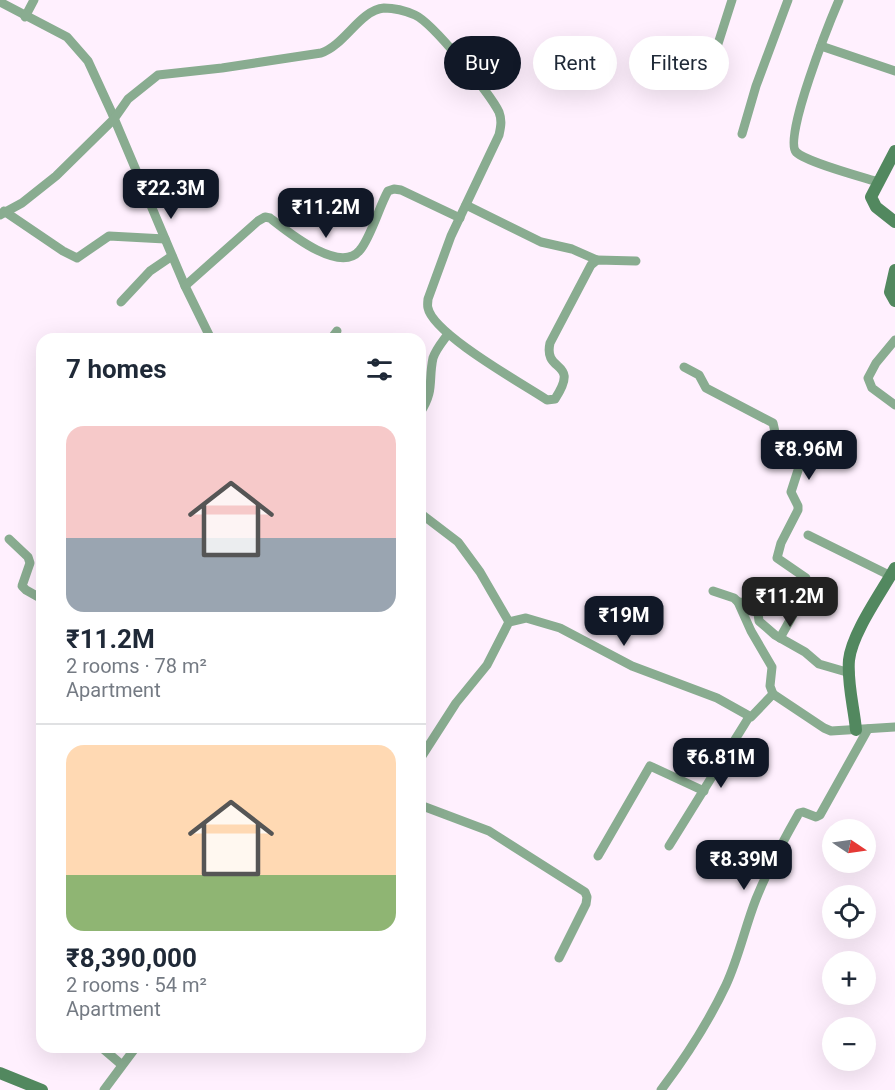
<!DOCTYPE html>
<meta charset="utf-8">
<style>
:root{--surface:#fff;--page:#f2f2f3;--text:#1f2937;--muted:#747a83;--line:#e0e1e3;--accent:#111827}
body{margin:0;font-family:Roboto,sans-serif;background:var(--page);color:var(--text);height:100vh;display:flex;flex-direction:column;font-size:22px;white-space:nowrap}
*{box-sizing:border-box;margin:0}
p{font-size:20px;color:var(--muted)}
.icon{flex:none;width:33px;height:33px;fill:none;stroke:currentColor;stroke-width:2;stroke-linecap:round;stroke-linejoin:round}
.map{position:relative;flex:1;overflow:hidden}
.drawer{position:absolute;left:36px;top:333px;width:390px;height:720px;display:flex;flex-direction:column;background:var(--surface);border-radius:18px;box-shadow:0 6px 24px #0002}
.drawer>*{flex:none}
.banner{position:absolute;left:444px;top:36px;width:360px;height:54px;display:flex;gap:12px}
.needle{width:39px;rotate:103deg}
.buttons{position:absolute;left:822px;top:819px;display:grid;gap:12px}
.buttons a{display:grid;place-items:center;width:54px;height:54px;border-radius:50%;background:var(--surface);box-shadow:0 6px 24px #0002;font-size:30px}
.price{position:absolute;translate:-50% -51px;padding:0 14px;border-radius:12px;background:var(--accent);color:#fff;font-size:20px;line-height:39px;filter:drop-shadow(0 2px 3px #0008)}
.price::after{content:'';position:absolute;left:50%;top:36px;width:18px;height:14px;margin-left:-9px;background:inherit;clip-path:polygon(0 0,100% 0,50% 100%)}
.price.active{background:#222;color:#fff}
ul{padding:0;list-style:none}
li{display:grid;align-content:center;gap:12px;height:318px;padding:0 30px}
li+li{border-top:2px solid var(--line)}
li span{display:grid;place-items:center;height:186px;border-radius:18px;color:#555}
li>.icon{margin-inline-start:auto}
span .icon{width:108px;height:108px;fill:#fffc;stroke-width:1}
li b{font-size:26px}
h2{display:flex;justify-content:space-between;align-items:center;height:72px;padding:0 30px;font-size:26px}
.pill{padding:0 21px;border-radius:27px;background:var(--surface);box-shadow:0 6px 24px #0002;font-size:21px;line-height:54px}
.pill.active{background:var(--accent);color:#fff}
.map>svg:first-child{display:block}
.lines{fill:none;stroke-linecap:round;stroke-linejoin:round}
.street{stroke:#89ac90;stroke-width:9}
.secondary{stroke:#52885f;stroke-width:12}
</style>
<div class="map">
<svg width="895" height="1090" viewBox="0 0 895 1090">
<rect width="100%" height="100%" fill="#fff0fe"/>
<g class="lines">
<g class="street">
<path d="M839,0c-9,21 -56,138 -43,152 10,10 66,25 82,30"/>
<path d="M0,2l67,35 21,24 23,50 74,175 26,53"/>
<path d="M25,17l9,-17"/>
<path d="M821,46l74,25"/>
<path d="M709,72l23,-72"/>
<path d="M742,134l14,-48 32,-86"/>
<path d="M466,205l75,37 31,7 25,11"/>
<path d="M4,211l59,40 14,7 32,-22 56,3"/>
<path d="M0,215l22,-12 34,-27 58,-57 14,-20 30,-24 64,-7 99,-15c24,-8 39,-43 63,-45 10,0 22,3 31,7 18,8 75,79 84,97 3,8 2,14 0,23l-48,101 -23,63c0,1 -1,8 0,9 5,26 95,76 119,92l8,-1c26,-40 -12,-25 -5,-56l41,-78 6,-5 39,1"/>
<path d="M185,286l73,-65 7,-4 5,1c18,14 70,57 90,32 11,-13 19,-43 28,-59l6,-2 7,1 59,28"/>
<path d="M121,302l29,-31 22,-15"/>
<path d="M331,339l6,-8"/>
<path d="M895,340l-19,23 -8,15 4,10 23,17"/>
<path d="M684,367l15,8 7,13 67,35 4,18 20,15 4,5 -10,31 7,14v4l-17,33 -4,15 29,20 3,8 -29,52"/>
<path d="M420,413c15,-23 8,-32 13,-55 3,-9 10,-17 15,-24"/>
<path d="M420,513l38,29 22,30 29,50"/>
<path d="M808,535l83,41"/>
<path d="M9,539l19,18 2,6 -8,23 4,4 16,9"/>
<path d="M713,591l21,7 4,4 13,29 21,36 -2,19 3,8"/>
<path d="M738,602c19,1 19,1 21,19l16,14 30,17 14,12 31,9"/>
<path d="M420,759l36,-56 31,-38 22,-43 17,-4 34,10 72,38 85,32 34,19 22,-23 51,34 7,3 64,-4"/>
<path d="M420,805l69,26 96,61 2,5 -1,7 -27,54"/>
<path d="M669,846l80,-129"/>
<path d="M598,856l52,-90 54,25"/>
<path d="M101,1047l21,18"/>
<path d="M104,1090l32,-43"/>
<path d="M661,1090c25,-33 47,-67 65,-105 13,-28 19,-58 30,-86 12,-30 27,-58 43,-86l4,-1 13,5 4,-2 48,-86"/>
</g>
<g class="secondary">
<path d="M895,151l-24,46 5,10 19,15"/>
<path d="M895,270l-5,22 5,9"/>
<path d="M856,730c-2,-22 -9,-47 -7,-70 3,-27 32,-67 46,-92"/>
<path d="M0,1073l42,17"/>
</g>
</g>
</svg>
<div class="buttons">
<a><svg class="needle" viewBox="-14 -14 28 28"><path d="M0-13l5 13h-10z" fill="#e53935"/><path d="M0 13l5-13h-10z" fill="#747a83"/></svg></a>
<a><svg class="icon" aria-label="locate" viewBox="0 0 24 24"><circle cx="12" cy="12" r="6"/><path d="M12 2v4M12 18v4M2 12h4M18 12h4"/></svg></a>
<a>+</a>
<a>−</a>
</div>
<b class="price" style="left:171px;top:220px">₹22.3M</b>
<b class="price" style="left:326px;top:239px">₹11.2M</b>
<b class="price" style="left:809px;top:481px">₹8.96M</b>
<b class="price active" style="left:790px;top:628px">₹11.2M</b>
<b class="price" style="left:624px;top:647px">₹19M</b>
<b class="price" style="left:721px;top:789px">₹6.81M</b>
<b class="price" style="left:744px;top:891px">₹8.39M</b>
<div class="banner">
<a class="pill active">Buy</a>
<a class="pill">Rent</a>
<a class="pill">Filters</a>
</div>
<section class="drawer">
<h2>7 homes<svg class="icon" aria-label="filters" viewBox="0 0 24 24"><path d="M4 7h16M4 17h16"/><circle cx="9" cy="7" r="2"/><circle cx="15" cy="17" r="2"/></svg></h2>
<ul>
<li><span style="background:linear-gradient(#f6c9c9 60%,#9aa5b1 0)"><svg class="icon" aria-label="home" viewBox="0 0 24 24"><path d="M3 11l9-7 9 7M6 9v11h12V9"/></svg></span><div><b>₹11.2M</b><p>2 rooms · 78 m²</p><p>Apartment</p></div></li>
<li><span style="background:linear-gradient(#ffd9b3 70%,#8fb573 0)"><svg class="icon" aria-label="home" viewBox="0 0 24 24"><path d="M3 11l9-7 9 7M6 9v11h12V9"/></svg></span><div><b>₹8,390,000</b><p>2 rooms · 54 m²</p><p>Apartment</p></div></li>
</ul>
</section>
</div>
